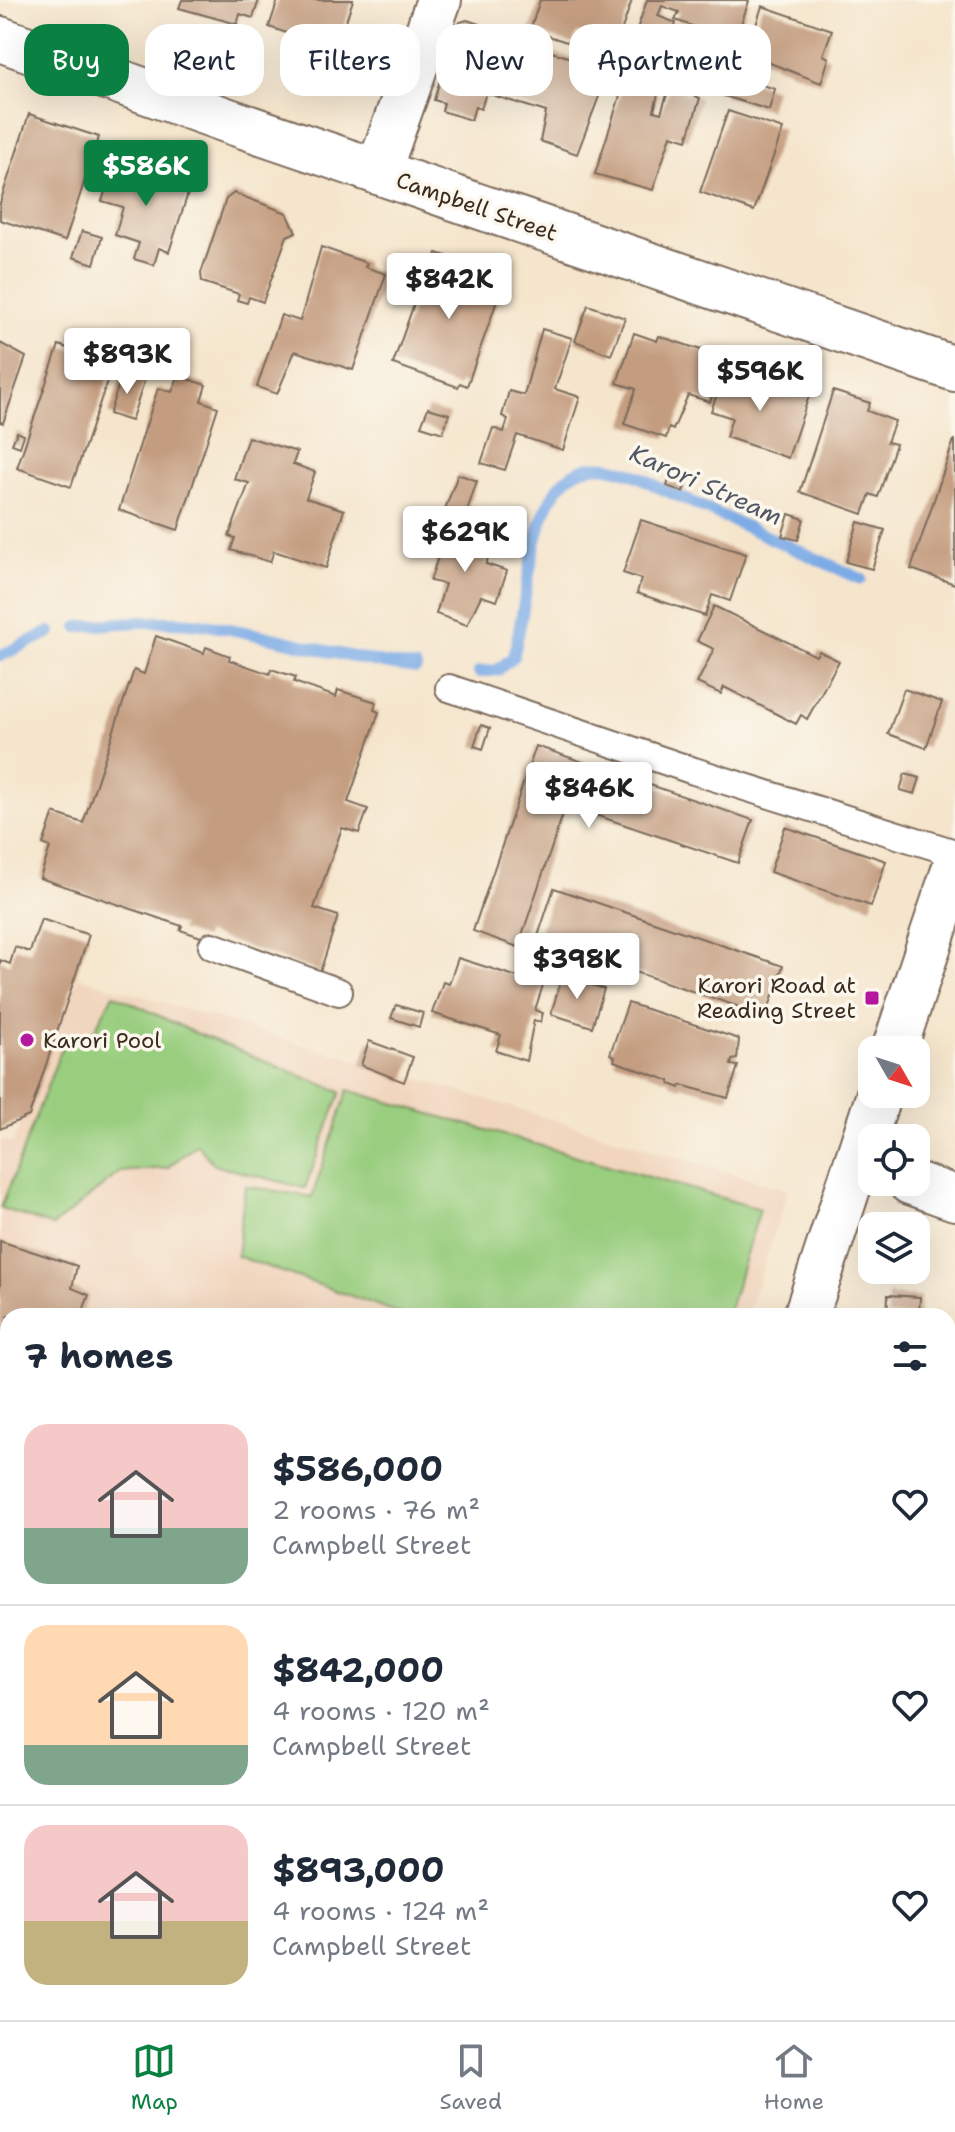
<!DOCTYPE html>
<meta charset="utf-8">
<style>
:root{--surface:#fff;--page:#f2f2f3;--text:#1f2937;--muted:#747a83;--line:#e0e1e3;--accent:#0b8043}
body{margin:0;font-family:"Shantell Sans",sans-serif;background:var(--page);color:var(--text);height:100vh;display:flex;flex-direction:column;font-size:30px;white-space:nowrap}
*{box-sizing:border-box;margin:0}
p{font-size:26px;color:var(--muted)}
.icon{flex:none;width:44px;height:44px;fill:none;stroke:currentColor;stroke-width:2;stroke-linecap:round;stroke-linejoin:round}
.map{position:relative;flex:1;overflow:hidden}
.sheet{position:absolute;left:0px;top:1308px;width:956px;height:712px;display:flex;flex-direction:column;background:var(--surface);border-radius:24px 24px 0 0;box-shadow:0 8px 32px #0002}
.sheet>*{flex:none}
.guide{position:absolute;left:24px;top:24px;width:908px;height:72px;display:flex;gap:16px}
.needle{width:52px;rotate:129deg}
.buttons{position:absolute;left:858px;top:1036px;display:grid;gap:16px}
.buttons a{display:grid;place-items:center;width:72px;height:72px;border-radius:16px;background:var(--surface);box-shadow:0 8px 32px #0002;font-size:40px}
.price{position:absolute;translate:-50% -68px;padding:0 18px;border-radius:8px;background:#fff;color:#222;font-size:26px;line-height:52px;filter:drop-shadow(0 2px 4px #0008)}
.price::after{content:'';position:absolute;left:50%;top:48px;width:24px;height:18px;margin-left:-12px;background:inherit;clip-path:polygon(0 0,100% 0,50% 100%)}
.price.current{background:var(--accent);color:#fff}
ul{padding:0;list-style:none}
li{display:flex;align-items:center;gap:24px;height:200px;padding:0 24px}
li+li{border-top:2px solid var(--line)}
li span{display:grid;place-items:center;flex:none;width:224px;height:160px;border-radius:24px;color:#555}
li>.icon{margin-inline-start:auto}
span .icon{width:96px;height:96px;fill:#fffc;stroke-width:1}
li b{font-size:34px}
h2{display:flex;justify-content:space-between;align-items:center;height:96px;padding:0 24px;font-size:34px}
.pill{padding:0 28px;border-radius:24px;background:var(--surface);box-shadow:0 8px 32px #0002;font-size:28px;line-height:72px}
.pill.current{background:var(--accent);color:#fff}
.menu{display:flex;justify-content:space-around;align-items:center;height:112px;border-top:2px solid var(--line);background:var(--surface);font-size:22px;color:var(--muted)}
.menu a{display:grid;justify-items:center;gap:4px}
.menu .current{color:var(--accent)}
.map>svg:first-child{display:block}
.built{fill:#f1d5bd}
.green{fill:#99ce7f;stroke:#6a7c4e;stroke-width:2}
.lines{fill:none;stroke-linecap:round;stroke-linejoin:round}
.stream{stroke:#7babe6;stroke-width:12}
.building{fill:#c49d80}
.service-casing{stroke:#7c6b5b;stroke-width:30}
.minor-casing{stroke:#7c6b5b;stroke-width:48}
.tertiary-casing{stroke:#7c6b5b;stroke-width:48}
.secondary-casing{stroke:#7c6b5b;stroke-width:48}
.service{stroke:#fff;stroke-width:26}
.minor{stroke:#fff;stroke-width:44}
.tertiary{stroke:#fff;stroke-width:44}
.secondary{stroke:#fff;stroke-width:44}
.poi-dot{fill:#b5179e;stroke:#fbf7ec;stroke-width:3}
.labels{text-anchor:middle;stroke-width:7;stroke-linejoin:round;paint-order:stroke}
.street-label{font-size:22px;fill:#3b2a1e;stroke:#fbf7ec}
.poi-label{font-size:22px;fill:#3b2a1e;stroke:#fbf7ec;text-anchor:end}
.water-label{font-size:24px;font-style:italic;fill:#515764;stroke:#fbf7ec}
</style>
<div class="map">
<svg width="955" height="2020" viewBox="0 0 955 2020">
<rect width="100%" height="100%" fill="#fbf7ec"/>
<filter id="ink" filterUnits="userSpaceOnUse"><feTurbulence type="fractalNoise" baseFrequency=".0125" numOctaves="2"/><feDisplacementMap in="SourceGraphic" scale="16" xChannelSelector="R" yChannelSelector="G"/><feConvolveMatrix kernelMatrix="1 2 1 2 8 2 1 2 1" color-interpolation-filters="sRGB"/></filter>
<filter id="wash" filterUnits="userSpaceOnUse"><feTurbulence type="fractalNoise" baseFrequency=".006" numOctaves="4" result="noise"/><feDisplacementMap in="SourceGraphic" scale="32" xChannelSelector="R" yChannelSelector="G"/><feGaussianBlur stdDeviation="1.8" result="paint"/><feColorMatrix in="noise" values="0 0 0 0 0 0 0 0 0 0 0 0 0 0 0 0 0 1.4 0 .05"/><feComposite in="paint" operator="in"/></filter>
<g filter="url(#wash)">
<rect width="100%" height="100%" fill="#f5e5cc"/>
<path class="built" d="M78,977l710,213 -41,126h-739v383l-8,-3v-556l13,3z"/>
<g class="green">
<path d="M113,994l78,37 150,61 -36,96 -91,-23 -17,-21 -30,24 -47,4 -67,54 -52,-18 63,-166 27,-5z"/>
<path d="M348,1090l412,119 -33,107h-319l-171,-60 8,-70 67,11z"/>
</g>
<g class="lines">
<g class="stream">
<path d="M78,627c41,-4 81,-8 122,-3 73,10 143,35 216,44"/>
<path d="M0,656l50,-24"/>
<path d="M479,672l19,-2 15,-13c23,-81 14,-249 145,-170l203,92"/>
</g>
</g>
<g id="blocks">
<g class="building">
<path d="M182,0h77l-6,18 -13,-4 -3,10 -58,-16z"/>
<path d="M278,0h75l-13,39 -28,-9 -3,8h-8l-32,-11z"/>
<path d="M540,0h92l-16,46 -39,-13 -4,11 -43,-14z"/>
<path d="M647,0h100l2,1 -14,40 -60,-21 4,-8 -17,-6 -4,10 18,7 -13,38 -33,-11z"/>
<path d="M762,6l70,24 -9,25 6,3 -8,25 -74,-29z"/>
<path d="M467,20l39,13 -3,10 10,10 19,6 3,-11 7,1 29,9 2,-6 38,13 -34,89 -37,-13 6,-29 -60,-19 -5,16 -6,-2 -4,13 -29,-9 2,-8 -10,-3 17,-57 9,-21z"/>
<path d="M675,70l13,4 -5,18 17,6 -13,42 -16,-5 -18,55 -58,-16 29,-91 34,11 -4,17 7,2z"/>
<path d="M731,75l44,14 -6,21 -45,-14z"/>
<path d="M728,111l55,18 -29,82 -54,-19z"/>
<path d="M29,114l70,23 -34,104 -65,-21v-17z"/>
<path d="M115,160l76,24 -22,68 -10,-4 -5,17 -20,-6 5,-16 -24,-8 8,-28 -21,-6z"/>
<path d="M234,193l53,20 9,19 -9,4 -24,66 -14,-5 -2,6 -10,-3 2,-6 -37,-12 -1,-9 25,-74z"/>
<path d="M82,231l20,6 -8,27 -21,-7z"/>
<path d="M321,247l46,16 -2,4 21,7 -33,96 -58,-19 -18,43 -20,-7 24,-72 19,6z"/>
<path d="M437,253l21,7 -1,5 12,5 1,-6 22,7 2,10 9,3 -36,102 -7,-3 -2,4 -65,-23 37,-106 5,1z"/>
<path d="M588,305l37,13 -14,37 -36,-14z"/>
<path d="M542,329l30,9 -17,51 25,8 -17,53 -46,-15 -12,35 -24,-7 12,-35 11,4 4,-13 -6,-3 7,-25 15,4z"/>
<path d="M634,333l23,8 2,-5 66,22 -15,44 -22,-7 -15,35 -4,-2 -3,10 -42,-14 12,-35 -19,-6z"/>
<path d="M0,343l26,14 -23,66 -3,-1z"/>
<path d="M59,345l54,19 -42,123 -54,-19z"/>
<path d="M725,371l84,25 -21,62 -62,-21 6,-19 -21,-7z"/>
<path d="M123,372l22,7 -14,42 -22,-7z"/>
<path d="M178,376l28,9 -5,16 17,6 -40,123 -59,-20 39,-122 14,4z"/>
<path d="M833,391l37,12 -3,8 28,10 -8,21 9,2 -18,53 -8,-3 -7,20 -63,-22z"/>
<path d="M428,408l21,6 -6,19 -22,-7z"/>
<path d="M17,432l7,3 -4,12 -8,-3z"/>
<path d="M248,437l49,15 -4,12 22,8 -9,26 38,12 -18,58 -52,-17 -4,11 -39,-12 4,-12 -6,-2 20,-53 -15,-4z"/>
<path d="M954,440h1v144l-44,-15z"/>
<path d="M458,474l19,7 -13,39 -20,-8z"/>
<path d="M670,477l16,6 -3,9 -16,-6z"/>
<path d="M789,514l15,5 -6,21 -16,-4z"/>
<path d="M641,520l105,34 -16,47 -18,-6 -7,21 -68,-23 4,-14 -18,-6z"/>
<path d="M450,521l29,11 -3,10 16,4 -6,18 21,7 -10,30 -16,-5 -14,29 -31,-11 9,-30 -15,-3z"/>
<path d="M858,522l27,8 -13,39 -26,-7z"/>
<path d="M714,606l102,50 3,-5 20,10 -32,58 -6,-4 -5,9 -72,-37 -3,7 -24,-11 17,-34 -17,-8z"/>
<path d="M156,636l48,17 2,-6 24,9 -1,4 41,14 1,-5 25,8 -2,5 42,15 2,-7 38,12 -2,8 5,2 -31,90 20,7 -9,24 -17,-5 -28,80 24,8 -18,56 -114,-39 -2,5 -24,-8 2,-4 -142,-48 10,-31 -7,-3 11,-31 29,10 51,-153 10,4z"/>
<path d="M904,689l38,13 -16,46 -38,-14z"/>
<path d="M481,725l9,3 -7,21 -9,-3z"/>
<path d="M536,746l217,74 -15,43 -172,-58 -48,142 -45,-16z"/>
<path d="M905,774l15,4 -5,16 -15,-4z"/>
<path d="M785,827l101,34 -15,45 -101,-34z"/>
<path d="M554,888l229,78 -17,50 -229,-77z"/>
<path d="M41,919l48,16 -60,181 -29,13v-169l10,4 5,-17 15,5z"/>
<path d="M458,958l85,27 -8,25 8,3 -3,9 -6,-2 -8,41 -30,-10 5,-16 -69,-22 11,-31 6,2z"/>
<path d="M562,976l42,13 -12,38 -41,-13z"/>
<path d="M628,1003l111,36 -2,20 -5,1 -1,5 7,1 -10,32 -47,-13 -1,3 -10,-4v-3l-56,-20 1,-4 -5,-3z"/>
<path d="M396,1005l27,8 -4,14 -28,-9z"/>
<path d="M369,1041l44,16 -9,25 -43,-17z"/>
<path d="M0,1241l77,25 -5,22 17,7 -8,21h-73v59l-8,-3z"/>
<path d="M888,1295l32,2 -1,19h-32z"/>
<path d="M948,1392l7,2v38l-7,-2z"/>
<path d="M948,1624l7,2v169l-7,-3z"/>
<path d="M0,1838l8,4v51l-8,-3z"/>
<path d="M948,1913l7,3v41l-7,-3z"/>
<path d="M0,1935l8,3 -3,24 -5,-2z"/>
<path d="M948,1993l7,2v25h-53l2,-8h44z"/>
<path d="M39,2012h21l-3,8h-20z"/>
<path d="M151,2012h16l-3,8h-16z"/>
<path d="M180,2012h82l-3,8h-82z"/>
<path d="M317,2012h129l-3,8h-128z"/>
<path d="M704,2012h119l-3,8h-118z"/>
</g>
</g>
</g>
<g filter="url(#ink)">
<use href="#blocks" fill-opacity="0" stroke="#7c6b5b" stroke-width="2"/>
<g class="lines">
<defs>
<g id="service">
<path d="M449,688l245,83 261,82"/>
<path d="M212,946l127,46"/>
<path d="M74,2020l2,-8"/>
</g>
<g id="minor">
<path d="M378,172l61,-172"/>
<path d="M910,1182l45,16"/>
<path d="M0,1755l8,3"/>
<path d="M948,1860l7,3"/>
</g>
<path id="tertiary" d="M0,39l229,82 726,248"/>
<g id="secondary">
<path d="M894,1050l61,-183"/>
<path d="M806,1316l73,-222"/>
<path d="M568,2020l3,-8"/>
</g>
</defs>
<use href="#service" class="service-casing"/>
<use href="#minor" class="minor-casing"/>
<use href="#tertiary" class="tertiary-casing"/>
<use href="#secondary" class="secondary-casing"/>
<use href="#service" class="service"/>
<use href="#minor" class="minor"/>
<use href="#tertiary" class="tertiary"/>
<use href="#secondary" class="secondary"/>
</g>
</g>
<g class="poi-dot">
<rect x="864" y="990" width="16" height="16" rx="4"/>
<circle cx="27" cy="1040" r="8"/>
</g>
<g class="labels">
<g class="street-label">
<text transform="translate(477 206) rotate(19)" y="8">Campbell Street</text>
</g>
<g class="poi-label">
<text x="856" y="993">Karori Road at<tspan x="856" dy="25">Reading Street</tspan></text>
<text x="43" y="1048" text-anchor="start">Karori Pool</text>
</g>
<g class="water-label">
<text transform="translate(706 485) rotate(24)" y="8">Karori Stream</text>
</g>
</g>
</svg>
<div class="buttons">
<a><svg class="needle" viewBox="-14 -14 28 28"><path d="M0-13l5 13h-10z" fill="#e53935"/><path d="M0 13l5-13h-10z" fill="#747a83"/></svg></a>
<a><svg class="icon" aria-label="locate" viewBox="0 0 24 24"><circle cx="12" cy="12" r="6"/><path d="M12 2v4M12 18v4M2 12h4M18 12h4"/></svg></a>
<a><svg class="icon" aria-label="layers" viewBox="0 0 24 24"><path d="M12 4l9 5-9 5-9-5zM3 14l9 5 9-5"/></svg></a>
</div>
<b class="price current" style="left:146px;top:208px">$586K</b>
<b class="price" style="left:449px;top:321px">$842K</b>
<b class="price" style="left:127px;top:396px">$893K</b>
<b class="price" style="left:760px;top:413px">$596K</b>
<b class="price" style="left:465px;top:574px">$629K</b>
<b class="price" style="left:589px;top:830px">$846K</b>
<b class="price" style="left:577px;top:1001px">$398K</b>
<div class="guide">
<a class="pill current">Buy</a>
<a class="pill">Rent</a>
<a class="pill">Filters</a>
<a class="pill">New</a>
<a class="pill">Apartment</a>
</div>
<section class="sheet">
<h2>7 homes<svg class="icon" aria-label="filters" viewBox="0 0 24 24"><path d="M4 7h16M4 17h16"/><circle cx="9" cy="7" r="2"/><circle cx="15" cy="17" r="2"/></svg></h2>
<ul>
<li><span style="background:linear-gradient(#f6c9c9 65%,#7fa58c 0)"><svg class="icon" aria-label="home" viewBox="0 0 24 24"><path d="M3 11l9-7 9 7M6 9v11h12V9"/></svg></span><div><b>$586,000</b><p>2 rooms · 76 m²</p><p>Campbell Street</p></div><svg class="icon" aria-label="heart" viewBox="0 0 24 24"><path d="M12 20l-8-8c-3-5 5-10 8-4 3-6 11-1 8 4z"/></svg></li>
<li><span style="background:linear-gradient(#ffd9b3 75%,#7fa58c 0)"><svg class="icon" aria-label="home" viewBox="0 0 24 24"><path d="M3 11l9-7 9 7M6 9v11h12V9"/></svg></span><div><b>$842,000</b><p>4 rooms · 120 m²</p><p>Campbell Street</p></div><svg class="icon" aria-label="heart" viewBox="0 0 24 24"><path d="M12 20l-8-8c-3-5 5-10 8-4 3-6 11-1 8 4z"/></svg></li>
<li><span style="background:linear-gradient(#f6c9c9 60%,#c2b280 0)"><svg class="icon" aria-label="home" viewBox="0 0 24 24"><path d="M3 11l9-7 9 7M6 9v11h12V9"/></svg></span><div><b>$893,000</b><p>4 rooms · 124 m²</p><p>Campbell Street</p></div><svg class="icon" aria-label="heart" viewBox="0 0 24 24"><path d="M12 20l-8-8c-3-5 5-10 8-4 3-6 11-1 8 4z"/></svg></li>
</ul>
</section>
</div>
<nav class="menu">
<a class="current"><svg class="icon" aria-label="map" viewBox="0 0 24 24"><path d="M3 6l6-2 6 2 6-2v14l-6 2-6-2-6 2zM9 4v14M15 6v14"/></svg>Map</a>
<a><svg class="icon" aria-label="saved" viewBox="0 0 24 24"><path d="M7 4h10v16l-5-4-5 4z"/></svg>Saved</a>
<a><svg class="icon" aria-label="home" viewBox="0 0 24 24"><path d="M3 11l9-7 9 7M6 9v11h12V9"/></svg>Home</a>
</nav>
